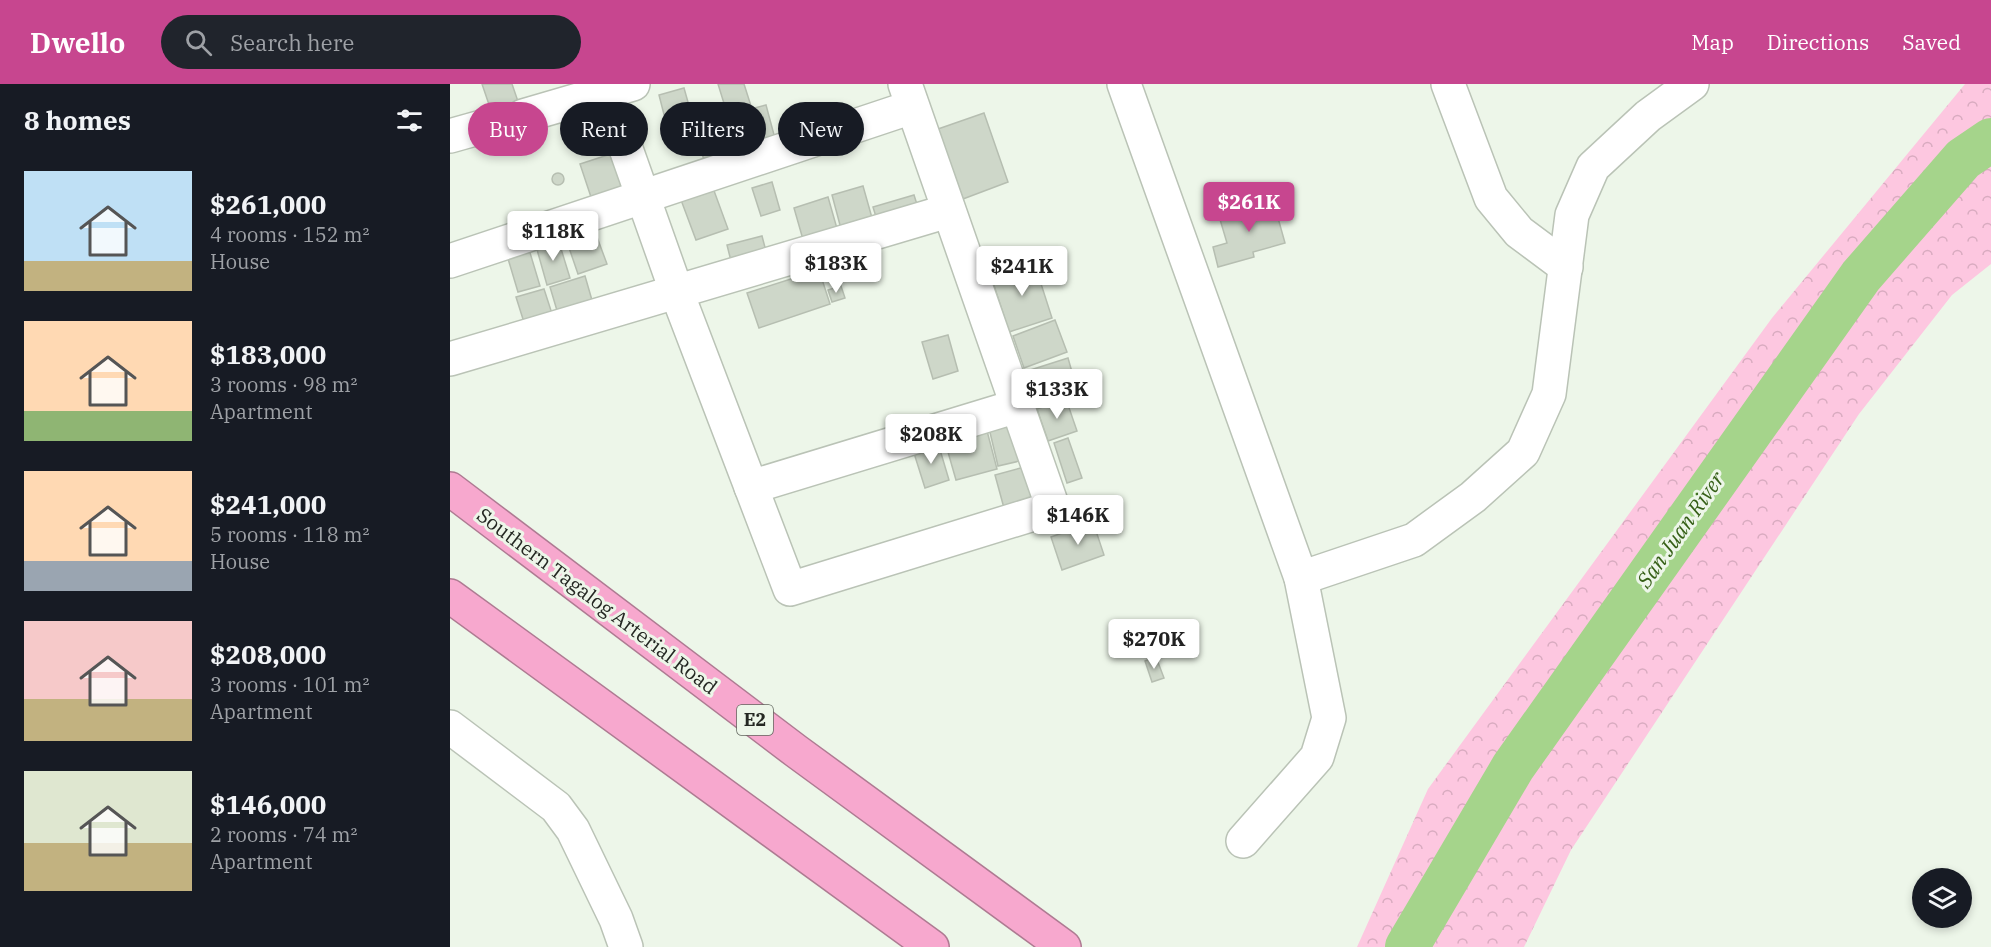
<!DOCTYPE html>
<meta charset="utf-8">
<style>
:root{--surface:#171b24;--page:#20242c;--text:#f1f3f6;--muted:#9ea1a6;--accent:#c7468f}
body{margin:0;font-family:"IBM Plex Serif",serif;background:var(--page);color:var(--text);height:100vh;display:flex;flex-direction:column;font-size:22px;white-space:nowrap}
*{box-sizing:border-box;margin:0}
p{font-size:20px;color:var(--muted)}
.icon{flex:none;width:33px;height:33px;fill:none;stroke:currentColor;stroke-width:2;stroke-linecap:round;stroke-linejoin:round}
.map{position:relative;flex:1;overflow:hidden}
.drawer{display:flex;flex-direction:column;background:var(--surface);width:450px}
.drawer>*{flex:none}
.hud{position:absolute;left:18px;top:18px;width:570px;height:54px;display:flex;gap:12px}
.tools{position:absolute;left:1462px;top:784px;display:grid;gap:12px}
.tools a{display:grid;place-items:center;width:60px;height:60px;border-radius:50%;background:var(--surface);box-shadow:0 3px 9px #0003;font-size:30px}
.price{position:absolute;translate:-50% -51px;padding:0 14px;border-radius:6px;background:#fff;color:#222;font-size:20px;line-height:39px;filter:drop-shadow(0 2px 3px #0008)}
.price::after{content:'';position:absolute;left:50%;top:36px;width:18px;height:14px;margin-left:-9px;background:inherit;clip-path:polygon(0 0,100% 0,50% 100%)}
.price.active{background:var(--accent);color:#fff}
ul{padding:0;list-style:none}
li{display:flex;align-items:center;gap:18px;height:150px;padding:0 24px}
li span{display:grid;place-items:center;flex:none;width:168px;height:120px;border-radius:0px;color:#555}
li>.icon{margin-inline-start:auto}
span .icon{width:72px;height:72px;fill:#fffc;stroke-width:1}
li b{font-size:26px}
h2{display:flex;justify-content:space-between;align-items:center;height:72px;padding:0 24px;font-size:26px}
.pill{padding:0 21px;border-radius:27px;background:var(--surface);box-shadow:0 3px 9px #0003;font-size:21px;line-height:54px}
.pill.active{background:var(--accent);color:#fff}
header{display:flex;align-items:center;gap:36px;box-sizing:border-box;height:84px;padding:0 30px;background:var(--accent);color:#fff}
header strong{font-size:28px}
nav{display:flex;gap:33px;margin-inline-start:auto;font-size:21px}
.search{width:420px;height:54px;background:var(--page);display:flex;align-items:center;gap:15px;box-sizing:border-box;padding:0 21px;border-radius:33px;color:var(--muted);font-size:22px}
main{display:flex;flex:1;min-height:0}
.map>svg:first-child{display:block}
.forest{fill:url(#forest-crowns)}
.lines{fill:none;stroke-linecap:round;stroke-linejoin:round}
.river{stroke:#a5d48b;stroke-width:44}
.building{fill:#ced7c9;stroke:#b6beb1;stroke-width:1.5}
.minor-casing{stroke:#bac3b6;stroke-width:36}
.highway-casing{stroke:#ae7b92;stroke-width:36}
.minor{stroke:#fff;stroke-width:33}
.highway{stroke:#f7a8ce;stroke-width:33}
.labels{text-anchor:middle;stroke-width:6;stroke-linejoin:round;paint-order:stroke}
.shield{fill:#edf6e9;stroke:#61665e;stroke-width:1.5}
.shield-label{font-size:18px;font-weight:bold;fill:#252823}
.street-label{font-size:20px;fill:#252823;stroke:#edf6e9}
.water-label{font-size:21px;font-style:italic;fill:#366017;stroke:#edf6e9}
</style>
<header>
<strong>Dwello</strong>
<div class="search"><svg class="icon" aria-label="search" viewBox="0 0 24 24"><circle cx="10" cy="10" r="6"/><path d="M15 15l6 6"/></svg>Search here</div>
<nav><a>Map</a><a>Directions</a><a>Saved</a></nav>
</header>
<main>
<section class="drawer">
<h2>8 homes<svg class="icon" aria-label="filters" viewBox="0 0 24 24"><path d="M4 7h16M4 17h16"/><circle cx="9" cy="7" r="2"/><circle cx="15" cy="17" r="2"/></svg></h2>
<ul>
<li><span style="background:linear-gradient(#bfe0f5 75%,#c2b280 0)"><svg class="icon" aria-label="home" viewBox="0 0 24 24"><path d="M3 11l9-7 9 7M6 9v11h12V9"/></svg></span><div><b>$261,000</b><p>4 rooms · 152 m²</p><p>House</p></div></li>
<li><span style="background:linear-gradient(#ffd9b3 75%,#8fb573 0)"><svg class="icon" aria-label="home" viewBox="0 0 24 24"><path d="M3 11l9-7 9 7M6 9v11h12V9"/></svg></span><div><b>$183,000</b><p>3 rooms · 98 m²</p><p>Apartment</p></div></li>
<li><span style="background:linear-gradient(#ffd9b3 75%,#9aa5b1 0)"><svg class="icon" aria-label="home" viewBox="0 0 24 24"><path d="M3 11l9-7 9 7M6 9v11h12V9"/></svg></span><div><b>$241,000</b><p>5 rooms · 118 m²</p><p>House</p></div></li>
<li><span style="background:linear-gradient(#f6c9c9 65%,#c2b280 0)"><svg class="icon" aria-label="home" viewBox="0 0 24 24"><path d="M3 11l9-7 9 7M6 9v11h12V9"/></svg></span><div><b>$208,000</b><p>3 rooms · 101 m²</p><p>Apartment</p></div></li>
<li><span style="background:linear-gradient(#dfe7d0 60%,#c2b280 0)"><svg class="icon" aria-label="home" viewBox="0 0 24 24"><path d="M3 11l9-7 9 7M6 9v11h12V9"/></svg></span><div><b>$146,000</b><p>2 rooms · 74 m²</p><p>Apartment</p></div></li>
</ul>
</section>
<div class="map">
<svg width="1541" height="863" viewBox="0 0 1541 863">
<defs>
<pattern id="forest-crowns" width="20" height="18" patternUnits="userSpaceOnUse" patternTransform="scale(1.5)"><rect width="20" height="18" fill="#fdc7e0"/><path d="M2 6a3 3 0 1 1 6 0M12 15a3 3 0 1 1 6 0" fill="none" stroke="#d9abc0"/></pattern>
</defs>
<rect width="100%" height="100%" fill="#edf6e9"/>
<path class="forest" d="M1515,0h26v180l-39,31 -93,119 -288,436 -47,97h-167l71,-158 344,-471z"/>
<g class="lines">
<path class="river" d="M957,863l106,-180 348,-491 102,-117 28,-19"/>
</g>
<g class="building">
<path d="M32,0h30l12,35 -27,9z"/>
<path d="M268,0h26l7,22 -24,7z"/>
<path d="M234,4l11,39 -26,7 -10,-39z"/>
<path d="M316,21l11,41 -38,10 -11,-41z"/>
<path d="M534,29l24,69 -45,17 -25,-70z"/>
<path d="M280,50l6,22 -31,8 -6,-22z"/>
<path d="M173,66l13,42 -42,14 -14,-42z"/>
<circle cx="108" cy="95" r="6"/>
<path d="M322,98l8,28 -19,6 -9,-28z"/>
<path d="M413,102l13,46 -32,8 -12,-45z"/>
<path d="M263,104l15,41 -32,11 -15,-40z"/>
<path d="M464,111l7,22 -41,13 -7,-23z"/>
<path d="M378,113l12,42 -34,11 -12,-42z"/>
<path d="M823,116l12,43 -32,9 1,5 -36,10 -5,-20 14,-4 -8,-27z"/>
<path d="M144,145l13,35 -29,10 -12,-35z"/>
<path d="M312,152l6,23 -35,10 -6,-24z"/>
<path d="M108,155l12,39 -23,7 -11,-39z"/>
<path d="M78,162l12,40 -22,6 -12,-40z"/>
<path d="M584,178l18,56 -43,14 -18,-56z"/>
<path d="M369,186l11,34 -71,24 -12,-35z"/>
<path d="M135,192l11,38 -35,10 -11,-37z"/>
<path d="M391,202l4,12 -13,4 -4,-12z"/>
<path d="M94,205l12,37 -28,9 -12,-38z"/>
<path d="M605,236l12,32 -43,16 -11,-32z"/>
<path d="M498,251l10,36 -25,8 -11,-37z"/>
<path d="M618,274l8,28 -44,14 -8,-28z"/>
<path d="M616,315l11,32 -29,10 -11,-32z"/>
<path d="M564,333l10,43 -26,6 -10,-42z"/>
<path d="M536,343l11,42 -41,11 -12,-42z"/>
<path d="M618,354l14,40 -15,5 -13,-40z"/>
<path d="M488,359l11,37 -24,8 -12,-38z"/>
<path d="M574,383l9,34 -29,7 -9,-33z"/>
<path d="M643,438l11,33 -42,15 -11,-33z"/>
<path d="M706,573l8,21 -12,4 -7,-21z"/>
</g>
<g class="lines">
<defs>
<g id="minor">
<path d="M153,0l74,209 113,296 263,-81 -148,-424"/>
<path d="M674,0l177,494 28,140 -12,39 -74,84"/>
<path d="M998,0l43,114 28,34 47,35"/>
<path d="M73,32l110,-32"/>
<path d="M0,52l46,-13"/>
<path d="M0,177l462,-154"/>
<path d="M0,275l498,-148"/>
<path d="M301,403l266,-81"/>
<path d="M851,494l113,-38 59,-43 50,-45 26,-58 23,-179 21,-48 55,-51 44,-32"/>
<path d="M0,643l106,80 17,23 43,89 10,28"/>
</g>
<g id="highway">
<path d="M0,405l346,262 268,196"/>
<path d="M0,512l482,351"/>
</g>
</defs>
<use href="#minor" class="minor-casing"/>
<use href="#highway" class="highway-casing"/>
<use href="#minor" class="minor"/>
<use href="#highway" class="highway"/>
</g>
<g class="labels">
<rect class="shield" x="287" y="621" width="36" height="30" rx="4.5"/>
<g class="shield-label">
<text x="305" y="642">E2</text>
</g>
<g class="street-label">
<text transform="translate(147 517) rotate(37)" y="7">Southern Tagalog Arterial Road</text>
</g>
<g class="water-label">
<text transform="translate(1231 446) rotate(-55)" y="7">San Juan River</text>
</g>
</g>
</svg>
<div class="tools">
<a><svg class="icon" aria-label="layers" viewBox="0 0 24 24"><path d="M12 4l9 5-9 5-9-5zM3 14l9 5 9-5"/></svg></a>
</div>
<b class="price active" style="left:799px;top:149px">$261K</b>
<b class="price" style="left:103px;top:178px">$118K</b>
<b class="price" style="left:386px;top:210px">$183K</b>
<b class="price" style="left:572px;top:213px">$241K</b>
<b class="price" style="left:607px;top:336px">$133K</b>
<b class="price" style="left:481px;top:381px">$208K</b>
<b class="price" style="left:628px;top:462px">$146K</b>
<b class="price" style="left:704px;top:586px">$270K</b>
<div class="hud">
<a class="pill active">Buy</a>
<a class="pill">Rent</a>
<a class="pill">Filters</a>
<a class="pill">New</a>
</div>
</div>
</main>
